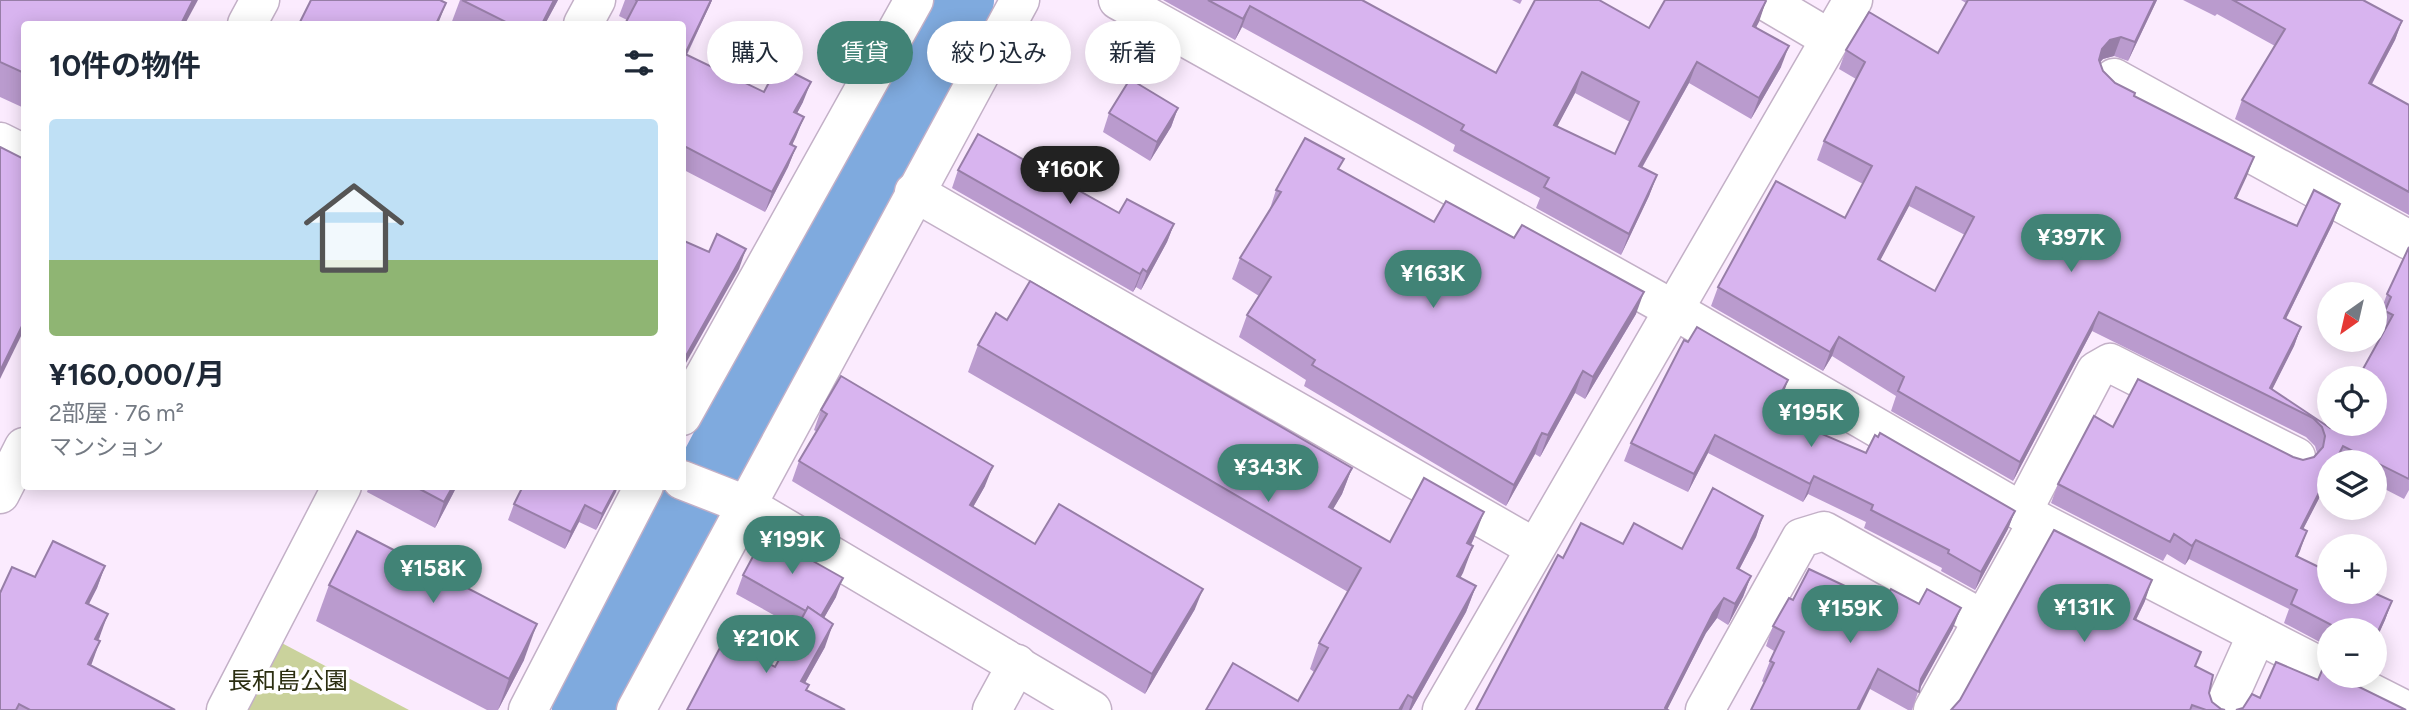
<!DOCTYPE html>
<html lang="ja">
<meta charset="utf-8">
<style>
:root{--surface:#fff;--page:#f6f6f7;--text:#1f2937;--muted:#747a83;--accent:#418376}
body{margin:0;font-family:Figtree,"Noto Sans JP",sans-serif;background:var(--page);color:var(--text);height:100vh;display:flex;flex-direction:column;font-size:26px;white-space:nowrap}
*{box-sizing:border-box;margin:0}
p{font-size:23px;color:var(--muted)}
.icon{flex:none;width:38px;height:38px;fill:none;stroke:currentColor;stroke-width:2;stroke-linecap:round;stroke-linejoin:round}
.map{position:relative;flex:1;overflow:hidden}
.drawer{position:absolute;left:21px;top:21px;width:665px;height:469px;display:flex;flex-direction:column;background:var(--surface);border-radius:7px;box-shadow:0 4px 18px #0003}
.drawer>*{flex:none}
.guide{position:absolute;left:707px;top:21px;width:665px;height:63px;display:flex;gap:14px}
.needle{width:46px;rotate:214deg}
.tools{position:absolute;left:2317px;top:282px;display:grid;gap:14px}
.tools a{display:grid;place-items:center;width:70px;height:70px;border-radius:50%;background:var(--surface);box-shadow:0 4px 18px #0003;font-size:35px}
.price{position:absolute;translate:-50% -60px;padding:0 16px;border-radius:24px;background:var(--accent);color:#fff;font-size:23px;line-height:46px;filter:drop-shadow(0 2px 4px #0008)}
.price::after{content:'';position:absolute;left:50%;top:42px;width:21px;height:16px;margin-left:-10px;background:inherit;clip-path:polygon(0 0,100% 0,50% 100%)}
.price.active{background:#222;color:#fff}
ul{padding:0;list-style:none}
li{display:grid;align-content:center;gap:14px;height:371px;padding:0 28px}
li span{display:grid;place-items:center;height:217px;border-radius:7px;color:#555}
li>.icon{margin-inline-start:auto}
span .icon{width:126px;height:126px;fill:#fffc;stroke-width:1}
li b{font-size:30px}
h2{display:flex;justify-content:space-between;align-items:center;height:84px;padding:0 28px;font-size:30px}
.pill{padding:0 24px;border-radius:32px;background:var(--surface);box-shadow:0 4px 18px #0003;font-size:24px;line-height:63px}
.pill.active{background:var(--accent);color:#fff}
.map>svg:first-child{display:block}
.green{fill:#cad29c}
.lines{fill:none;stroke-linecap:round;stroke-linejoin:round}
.river{stroke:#7faade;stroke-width:68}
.minor-casing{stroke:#c3b0c7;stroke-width:41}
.minor{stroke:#fff;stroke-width:38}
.wall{fill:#ba9bce;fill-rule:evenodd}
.shaded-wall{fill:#977ea7}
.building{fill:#d8b4ef;stroke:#977ea7;stroke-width:2;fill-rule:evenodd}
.labels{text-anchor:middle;stroke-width:7;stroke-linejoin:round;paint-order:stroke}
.park-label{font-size:24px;fill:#2b2e11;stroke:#fff}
</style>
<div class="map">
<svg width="2409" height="710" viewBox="0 0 2409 710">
<rect width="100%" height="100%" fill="#fbebfe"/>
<path class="green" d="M276,640l133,70h-169z"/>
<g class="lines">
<path class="river" d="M586,710l374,-710"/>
<defs>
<g id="minor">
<path d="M1118,0l556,310 364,211 291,150"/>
<path d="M1764,0l66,39"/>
<path d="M247,24l13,-24"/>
<path d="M583,24l13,-24"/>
<path d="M2114,78l295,162"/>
<path d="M0,142l24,12"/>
<path d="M914,192l621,356"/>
<path d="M682,416l232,-416"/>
<path d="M682,480l64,25 346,205"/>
<path d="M0,494l24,-47"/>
<path d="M2022,512l74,-141 14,-8 186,94"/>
<path d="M2338,676l67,34"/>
<path d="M226,710l116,-224"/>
<path d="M528,710l116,-224"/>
<path d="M636,710l384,-710"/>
<path d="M992,710l25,-46"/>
<path d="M1442,710l411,-710"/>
<path d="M1705,710l96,-172 23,-7 160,89"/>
<path d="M1933,710l105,-189"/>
<path d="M2223,710l34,-76"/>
</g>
</defs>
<use href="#minor" class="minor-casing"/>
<use href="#minor" class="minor"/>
</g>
<g class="wall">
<path d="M0,0l24,24v84l-24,-11z"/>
<path d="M460,0h98l-13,24h-94z"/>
<path d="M625,0h87l-25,55 77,37 39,10 -6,11 7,4 -12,28 4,2 -8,20 -23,45 -83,-43v-145l-55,-4 -8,-4z"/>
<path d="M1163,0h199l134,73 153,-45 117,-27 -10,27 25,39 -30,52 -62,-36 -47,85 15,7 -8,21 -28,59 -85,-47 4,-10 -87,-47 2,-6 -35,-20 -178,-98 -7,13zM1575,93l55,29 -15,32 -58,-28z"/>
<path d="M1512,0h10l-2,4z"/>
<path d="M1961,0h196l-29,61 -14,-5 -11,3 -3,3 3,9 12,12 19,13 120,61 -18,41 61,28 36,-3 -47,96 15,8 -7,19 -22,43 58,39 54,-95 -6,-3 5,-15 -3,-2 7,-19 22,-47v243l-5,9 -29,-15v-22h-46v17l-26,50 -3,22 -3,6 95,44 -7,19 -10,22v-12h-46v17l-45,-24 5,-14 -100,-50 -4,6 -18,-11 -4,7 -112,-58 7,-19 55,-57 190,33 11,-3 3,-4 -2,-7 -9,-9 -214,-106 -79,150 -122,-70 5,-15 -64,-40 -9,15 -112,-65 7,-19 127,-69 18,-34 -46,-24 7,-19 32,-62 -17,-10 7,-19 92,3 28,-50zM1909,206l56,29 -30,56 -55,-31z"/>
<path d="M2183,0h180l39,21 -7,19 -23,44 37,21v110l-174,-96 7,-19 33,-54 -58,-32 -2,2z"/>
<path d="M1178,108l-7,19 -21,34 -47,-29 6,-19z"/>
<path d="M958,170l161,43 55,11 -7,18 -26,48 -5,-3 -3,5 -181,-104z"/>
<path d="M1340,170l94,52 202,92 -51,85 -10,-6 -35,64 -5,-3 -29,52 -202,-120 2,-6 -67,-43 8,-22 12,-19 -27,-17 8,-21 29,-46 7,-22z"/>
<path d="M1007,320l345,148 -10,26 -9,15 57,33 84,-4 -3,7 2,1 -13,32 16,8 -10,26 -55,98h-205l92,-9 16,-29 -4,-3 9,-26 29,-51 -380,-220 10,-27z"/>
<path d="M1782,398l-8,15 92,40 149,58 -7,18 -33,61 -34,-19 1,-3 -78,-40 2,-6 -58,-28 -5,8 -95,-49 -20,39 -64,-31 7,-18z"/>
<path d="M821,410l164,76 -12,21 62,37 160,65 -50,85 -353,-213 7,-20 18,-29 -3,-2z"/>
<path d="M369,486h88l-22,42 -68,-36z"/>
<path d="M523,486h95l-22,44 -17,-8 -14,27 -57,-29 6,-16z"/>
<path d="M1763,516l-7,21 -17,33 12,6 -8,21 -15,28 -11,-7 -11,15 -39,76 -191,1 87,-152 60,-14 59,5z"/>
<path d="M105,566l-8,22 -8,16 11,32 -9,29 84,45h-175l35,-133z"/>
<path d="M743,575l93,22 -12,21 1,29 -20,36 -118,27 88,-43 22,-39 -61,-34z"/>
<path d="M329,585l195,75 -26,50h-11l-171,-89z"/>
<path d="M1793,600l90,4 70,24 -34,61 -7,21h-4l-38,-21 -106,-6 -2,-2 12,-30 -8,-5 7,-20z"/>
<path d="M2145,601l-9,19 60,46 16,36 9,7 4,1h-274z"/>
</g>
<g class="shaded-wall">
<path d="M193,0h5l-13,24h-4z"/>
<path d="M554,0h4l-13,24h-3z"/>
<path d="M711,0h1l-2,5 -28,59 3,-10z"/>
<path d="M2155,0h2l-29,61 7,-19z"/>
<path d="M1766,1l-7,21 -14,25 8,-21z"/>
<path d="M446,3l-8,21h-2z"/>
<path d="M1250,6l-8,21 -7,13 8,-21z"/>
<path d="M2402,21l-7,19 -33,62 7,-19z"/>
<path d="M2121,37l-7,19 -11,3 -8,9 7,-19 8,-9z"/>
<path d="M1789,46l-8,21 -30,52 8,-21z"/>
<path d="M1697,62l-8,21 -58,104 8,-21z"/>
<path d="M1582,72l-7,21 -28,53 7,-21z"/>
<path d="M811,82l-8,20 -16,30 7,-20z"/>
<path d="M1178,108l-7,19 -21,34 7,-19z"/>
<path d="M804,117l-8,20 -13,27 7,-20z"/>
<path d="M796,147l-8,20 -23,45 7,-20z"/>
<path d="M2254,157l-7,19 -19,41 7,-19z"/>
<path d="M1657,175l-8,21 -28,59 8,-21z"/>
<path d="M1916,187l-7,19 -38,72 7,-19z"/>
<path d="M2340,204l-7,19 -56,114 7,-19z"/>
<path d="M1174,224l-7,18 -26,48 6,-18z"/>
<path d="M746,249l-7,20 -57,101v-7z"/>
<path d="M1143,269l-7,18 -3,5 7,-18z"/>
<path d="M1644,292l-8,22 -51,85 8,-22z"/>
<path d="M2099,312l-7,19 -79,150 7,-19z"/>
<path d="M24,322v8l-24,49v-8z"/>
<path d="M2301,327l-7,19 -25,50 1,-8z"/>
<path d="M1839,337l-7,19 -9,15 7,-19z"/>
<path d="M1583,371l-8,22 -35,64 8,-22z"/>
<path d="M1788,380l-6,18 -17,32 6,-18z"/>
<path d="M1542,433l-7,21 -29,52 8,-21z"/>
<path d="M1715,435l-7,18 -20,39 6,-18z"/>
<path d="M993,466l-8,20 -22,39 7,-20z"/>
<path d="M1352,468l-10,26 -23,39 10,-26z"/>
<path d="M2329,473v6l-35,68 7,-19z"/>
<path d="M1814,476l-6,18 -5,8 7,-18z"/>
<path d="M453,486h4l-22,42 9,-26z"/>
<path d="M617,486h1l-2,6 -20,38 6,-16z"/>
<path d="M585,505l-6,17 -14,27 6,-17z"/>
<path d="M2015,511l-7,18 -33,61 6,-18z"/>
<path d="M1484,512l-10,26 -16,32 9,-27z"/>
<path d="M1763,516l-7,21 -27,52 8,-21z"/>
<path d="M2307,531l-7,20 -11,24 7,-19z"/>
<path d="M2196,540l-7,19 -4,6 7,-19z"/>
<path d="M1473,546l-10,27 -16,29 10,-26z"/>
<path d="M105,566l-8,22 -19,37 8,-22z"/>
<path d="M1751,576l-8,21 -15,28 7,-21z"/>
<path d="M843,578l-7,19 -23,40 6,-19z"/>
<path d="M2152,580l-7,21 -19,39 8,-21z"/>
<path d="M1476,586l-10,26 -55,98h-2l4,-12z"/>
<path d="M1203,589l-8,20 -50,85 7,-20z"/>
<path d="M1724,598l-7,20 -11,15 -39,77h-3l49,-97z"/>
<path d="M2392,601l-7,19 -10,22v-4z"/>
<path d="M1961,608l-8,20 -35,64 3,-13z"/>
<path d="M108,614l-8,22 -13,25 8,-22z"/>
<path d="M537,624l-13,36 -26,50 11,-31z"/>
<path d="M833,624l-8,23 -32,57 8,-23z"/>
<path d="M100,641l-8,22 -12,23 8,-22z"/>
<path d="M1878,669l-8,20 -10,21h-3z"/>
<path d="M1408,695l-6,15h-3z"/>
</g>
<g class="building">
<path d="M0,0h193l-12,24h-157v49l-24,-11z"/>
<path d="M311,0h129l6,3 -10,21h-137z"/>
<path d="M462,0h92l-12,24h-32z"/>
<path d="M636,0h75l-26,54 79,38 14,-27 33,17 -17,30 10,5 -14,27 6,3 -24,45 -90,-47v-121h-57l12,-23z"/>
<path d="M1208,0h154l134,73 39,-73h64l50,28 16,-28h100l1,1 -13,25 36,20 -30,52 -62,-36 -58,104 18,9 -28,59 -85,-47 5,-9 -88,-48 3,-5 -36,-20 -178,-99 -7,13zM1582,72l57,30 -24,52 -61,-29z"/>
<path d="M1968,0h187l-20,42 -14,-5 -11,3 -8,9 -3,11 4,11 12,12 20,10 -1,3 120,61 -19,41 62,28 17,-36 26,14 -56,114 17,9 -31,61 60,40 3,-4h42v-46h-17l35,-63 -8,-4 6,-14 -4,-3 22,-47v232l-66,-33 -8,16h-6v11l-28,55 6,3 -11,25 33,16v20h43l20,9 -17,37v-8h-34l-50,-26 6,-14 -101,-50 -4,6 -18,-12 -4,8 -112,-58 36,-68 19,11 25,-48 155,78 10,3 11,-3 9,-10 2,-11 -3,-9 -9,-9 -214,-106 -79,150 -122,-71 6,-14 -65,-40 -9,15 -112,-65 58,-106 69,37 27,-52 -48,-25 41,-79 -19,-12 23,-38 69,41zM1916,187l58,30 -39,74 -57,-32z"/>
<path d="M2233,0h130l39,21 -33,62 40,22v87l-167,-92 43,-71z"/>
<path d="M1130,79l48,29 -21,34 -48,-29z"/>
<path d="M978,134l141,79 8,-14 47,25 -27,48 -4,-3 -3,5 -182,-104z"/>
<path d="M1305,138l39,21 -6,10 96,53 12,-21 68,37 8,-13 122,67 -51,85 -10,-6 -35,64 -6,-2 -28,52 -202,-120 3,-5 -68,-45 24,-38 -31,-19 41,-66 -5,-2z"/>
<path d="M0,147l24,12v163l-24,49z"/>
<path d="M717,234l29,15 -64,114v-123l27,12z"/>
<path d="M1030,281l322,187 -23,39 61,35 34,-64 60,34 -17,31 6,3 -16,30 19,10 -63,112 -5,-3 -9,15h-193l27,-47 65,38 30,-53 -9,-5 42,-75 -383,-223 18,-32 11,7z"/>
<path d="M1697,327l91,53 -17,32 95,41 9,-18 3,2 2,-4 135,78 -34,61 -33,-19 1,-3 -78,-40 2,-5 -59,-29 -4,8 -95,-49 -21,39 -63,-31 53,-103 4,2z"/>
<path d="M841,376l152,90 -23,39 65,39 24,-40 144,85 -51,85 -353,-213 28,-47 -6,-4z"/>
<path d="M414,486h39l-9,16z"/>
<path d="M523,486h94l-15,28 -17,-9 -14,27 -57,-28z"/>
<path d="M1713,488l50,28 -26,52 14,8 -16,28 -11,-6 -11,15 -48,95 3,2h-192l82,-155 5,3 18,-35 42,21 11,-21 48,26z"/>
<path d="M2054,530l98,50 -18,39 67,33 -6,14 18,9 -4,18 3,9 9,7 4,1h-19l-14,-5 -2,5h-239l9,-10z"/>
<path d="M357,531l180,93 -28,55 -180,-94z"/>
<path d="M765,534l78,44 -22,38 -13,-9 -2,4 -63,-36z"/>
<path d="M53,541l52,25 -19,37 22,11 -13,25 5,2 -12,23 87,46h-145l-11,-6 -3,6h-16v-117l12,-26 23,10z"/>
<path d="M1809,569l74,35 8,-15 28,15 8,-15 34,19 -40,71 -2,13 -41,-23 -21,41h-106l23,-47 -4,-2 14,-29 -11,-6 16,-28 4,2z"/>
<path d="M808,607l25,17 -32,57 8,4 -3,5 39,20h-158l37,-70 51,27z"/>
<path d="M2276,662l42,18 5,-12 6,3v5h8l69,34h-170l7,-2 9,-14 8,4z"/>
</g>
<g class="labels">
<g class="park-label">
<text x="288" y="689">長和島公園</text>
</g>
</g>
</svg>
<div class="tools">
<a><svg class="needle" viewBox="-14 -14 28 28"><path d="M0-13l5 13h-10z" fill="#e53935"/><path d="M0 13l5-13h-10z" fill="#747a83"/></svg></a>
<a><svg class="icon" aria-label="locate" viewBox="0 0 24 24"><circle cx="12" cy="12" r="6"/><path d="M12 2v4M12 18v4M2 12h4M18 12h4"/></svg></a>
<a><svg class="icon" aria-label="layers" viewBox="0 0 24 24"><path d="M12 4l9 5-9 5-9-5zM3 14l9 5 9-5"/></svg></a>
<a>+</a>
<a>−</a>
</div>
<b class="price active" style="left:1070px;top:206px">¥160K</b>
<b class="price" style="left:2071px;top:274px">¥397K</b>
<b class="price" style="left:1433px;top:310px">¥163K</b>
<b class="price" style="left:1811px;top:449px">¥195K</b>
<b class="price" style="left:1268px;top:504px">¥343K</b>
<b class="price" style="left:792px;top:576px">¥199K</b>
<b class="price" style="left:433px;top:605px">¥158K</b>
<b class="price" style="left:2084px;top:644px">¥131K</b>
<b class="price" style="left:1850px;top:645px">¥159K</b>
<b class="price" style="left:766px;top:675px">¥210K</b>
<div class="guide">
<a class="pill">購入</a>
<a class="pill active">賃貸</a>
<a class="pill">絞り込み</a>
<a class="pill">新着</a>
</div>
<section class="drawer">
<h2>10件の物件<svg class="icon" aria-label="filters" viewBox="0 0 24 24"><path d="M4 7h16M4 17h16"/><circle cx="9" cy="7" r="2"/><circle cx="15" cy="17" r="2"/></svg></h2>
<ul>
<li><span style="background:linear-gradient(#bfe0f5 65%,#8fb573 0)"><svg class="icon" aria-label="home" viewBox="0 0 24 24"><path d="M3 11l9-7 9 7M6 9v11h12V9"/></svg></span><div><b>¥160,000/月</b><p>2部屋 · 76 m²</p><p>マンション</p></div></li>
</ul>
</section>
</div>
